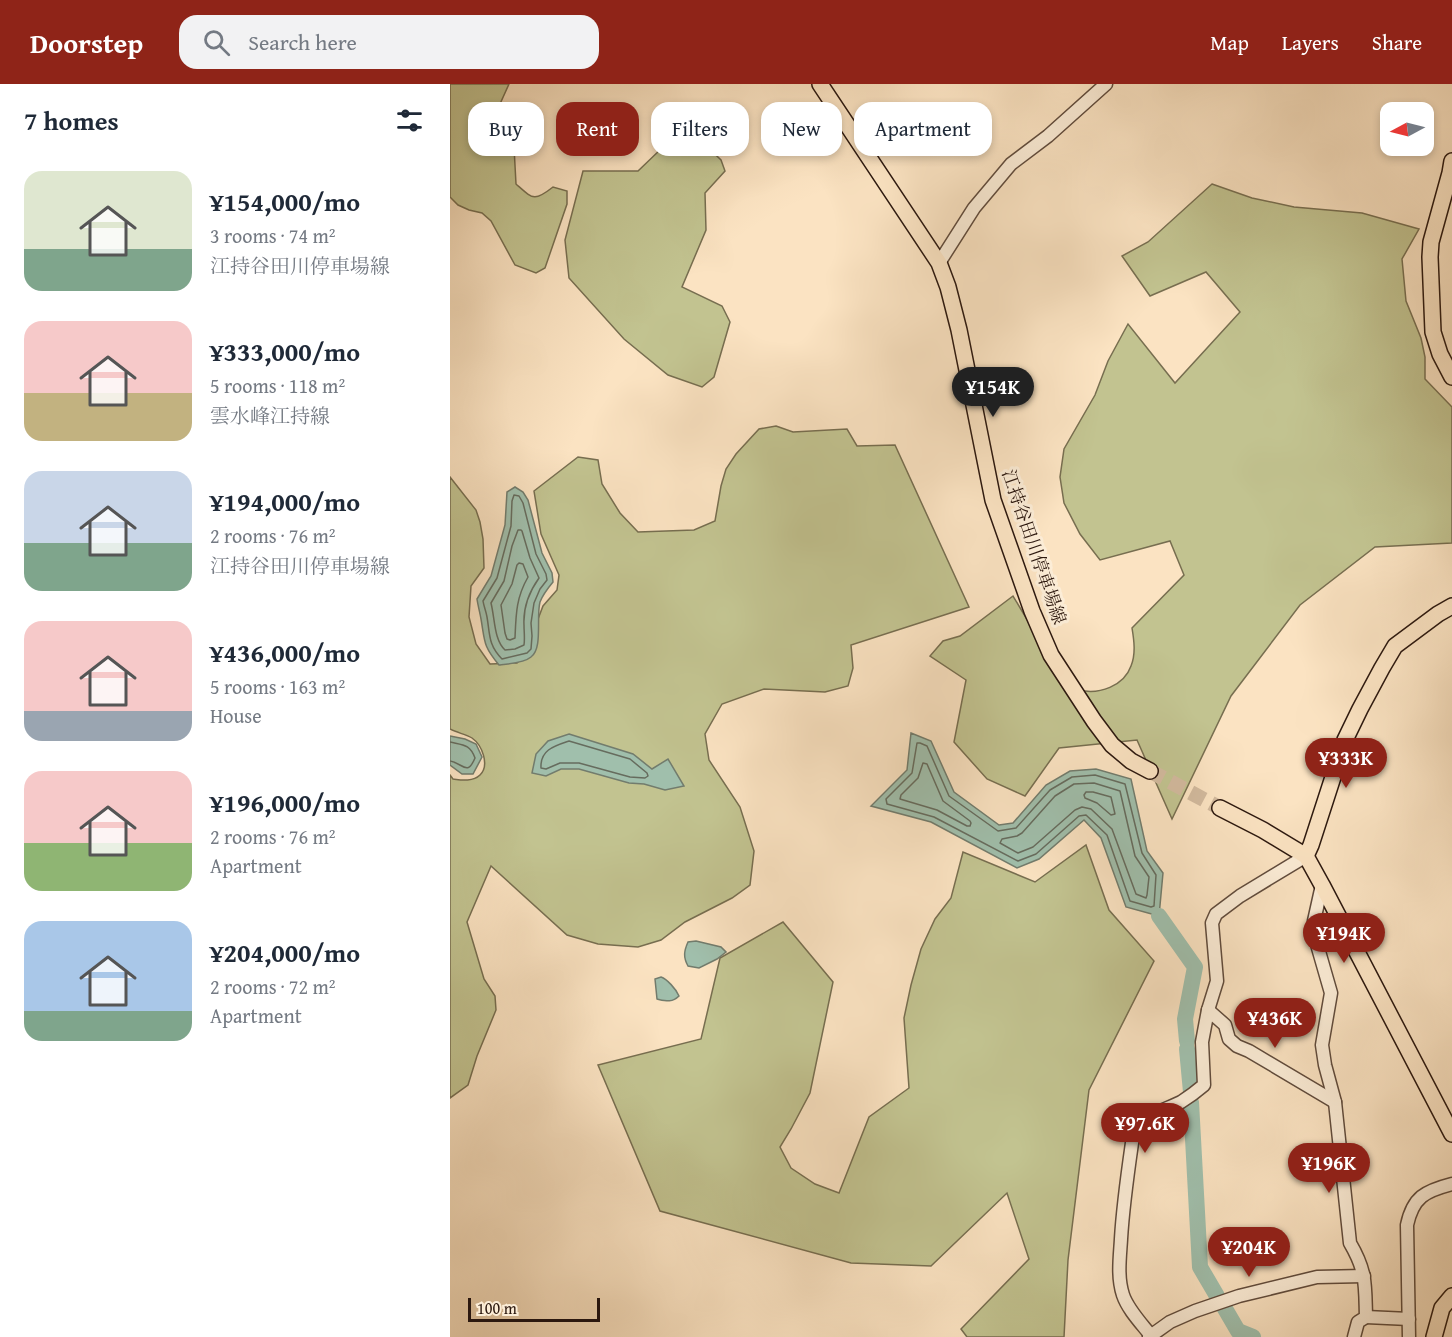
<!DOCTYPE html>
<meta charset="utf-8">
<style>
:root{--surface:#fff;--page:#f2f2f3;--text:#1f2937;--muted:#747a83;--accent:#8f2418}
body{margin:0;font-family:"Gentium Book Plus","Noto Serif JP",serif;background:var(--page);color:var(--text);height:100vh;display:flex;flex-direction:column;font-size:22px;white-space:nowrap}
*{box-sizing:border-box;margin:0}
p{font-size:20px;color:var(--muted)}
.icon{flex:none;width:33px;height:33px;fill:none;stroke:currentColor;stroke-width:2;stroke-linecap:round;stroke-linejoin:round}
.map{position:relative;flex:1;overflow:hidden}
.panel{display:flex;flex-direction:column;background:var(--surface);width:450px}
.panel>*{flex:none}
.hud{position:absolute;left:18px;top:18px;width:570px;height:54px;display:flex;gap:12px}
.needle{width:39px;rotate:263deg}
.controls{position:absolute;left:930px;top:18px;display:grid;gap:12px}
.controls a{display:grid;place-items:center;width:54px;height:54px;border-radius:12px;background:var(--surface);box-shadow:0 3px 9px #0003;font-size:30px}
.scale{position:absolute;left:18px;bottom:15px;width:132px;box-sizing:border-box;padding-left:6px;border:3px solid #2c180f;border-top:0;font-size:16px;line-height:21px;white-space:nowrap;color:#2c180f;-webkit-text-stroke:4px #fcedd7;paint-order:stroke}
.price{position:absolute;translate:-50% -51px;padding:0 14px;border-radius:21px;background:var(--accent);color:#fff;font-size:20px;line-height:39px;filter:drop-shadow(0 2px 3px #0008)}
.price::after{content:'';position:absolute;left:50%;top:36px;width:18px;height:14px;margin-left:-9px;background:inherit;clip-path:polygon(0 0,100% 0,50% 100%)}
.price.active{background:#222;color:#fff}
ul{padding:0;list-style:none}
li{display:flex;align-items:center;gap:18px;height:150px;padding:0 24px}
li span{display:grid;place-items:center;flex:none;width:168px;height:120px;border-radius:18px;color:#555}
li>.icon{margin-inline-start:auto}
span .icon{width:72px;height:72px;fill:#fffc;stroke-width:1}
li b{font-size:26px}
h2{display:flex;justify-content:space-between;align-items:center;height:72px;padding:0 24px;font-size:26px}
.tag{padding:0 21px;border-radius:18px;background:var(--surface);box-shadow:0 3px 9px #0003;font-size:21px;line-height:54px}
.tag.active{background:var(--accent);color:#fff}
header{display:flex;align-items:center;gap:36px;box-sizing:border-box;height:84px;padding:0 30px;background:var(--accent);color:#fff}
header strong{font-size:28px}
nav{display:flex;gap:33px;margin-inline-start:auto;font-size:21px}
.search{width:420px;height:54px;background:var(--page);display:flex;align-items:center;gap:15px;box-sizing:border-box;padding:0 21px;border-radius:18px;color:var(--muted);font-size:22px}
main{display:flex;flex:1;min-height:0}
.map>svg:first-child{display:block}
.green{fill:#c2c390;stroke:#776e50;stroke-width:1.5}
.water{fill:#a0bfac;stroke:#727c6d;stroke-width:1.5}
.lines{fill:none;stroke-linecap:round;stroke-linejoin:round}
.shore{stroke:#666c5e;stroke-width:1.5}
.river{stroke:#a0bfac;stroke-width:16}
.major-tunnel{stroke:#d2ba9e;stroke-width:15;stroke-dasharray:15 8;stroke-linecap:butt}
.minor-casing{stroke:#604b3c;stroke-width:15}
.major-casing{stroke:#2c180f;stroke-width:18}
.minor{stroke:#fcedd7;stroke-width:12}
.major{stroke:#fbe3c2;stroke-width:15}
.labels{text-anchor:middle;stroke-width:6;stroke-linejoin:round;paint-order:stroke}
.street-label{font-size:18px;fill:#2c180f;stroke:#fcedd7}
</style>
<header>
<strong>Doorstep</strong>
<div class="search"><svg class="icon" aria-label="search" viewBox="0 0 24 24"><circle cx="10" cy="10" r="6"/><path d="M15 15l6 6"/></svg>Search here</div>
<nav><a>Map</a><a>Layers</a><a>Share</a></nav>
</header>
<main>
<section class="panel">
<h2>7 homes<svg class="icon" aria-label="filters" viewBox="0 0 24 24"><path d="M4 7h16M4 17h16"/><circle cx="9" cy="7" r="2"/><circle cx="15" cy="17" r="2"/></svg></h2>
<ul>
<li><span style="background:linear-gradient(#dfe7d0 65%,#7fa58c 0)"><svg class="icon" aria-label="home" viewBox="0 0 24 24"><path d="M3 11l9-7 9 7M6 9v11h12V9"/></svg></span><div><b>¥154,000/mo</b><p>3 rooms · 74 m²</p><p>江持谷田川停車場線</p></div></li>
<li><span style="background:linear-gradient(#f6c9c9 60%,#c2b280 0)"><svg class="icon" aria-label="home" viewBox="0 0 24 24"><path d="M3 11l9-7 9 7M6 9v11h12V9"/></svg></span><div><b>¥333,000/mo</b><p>5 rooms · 118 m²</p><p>雲水峰江持線</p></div></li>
<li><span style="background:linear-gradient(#c9d6e8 60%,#7fa58c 0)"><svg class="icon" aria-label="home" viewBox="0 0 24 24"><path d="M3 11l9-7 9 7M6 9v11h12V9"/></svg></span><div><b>¥194,000/mo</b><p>2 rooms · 76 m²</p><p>江持谷田川停車場線</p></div></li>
<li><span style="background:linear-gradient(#f6c9c9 75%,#9aa5b1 0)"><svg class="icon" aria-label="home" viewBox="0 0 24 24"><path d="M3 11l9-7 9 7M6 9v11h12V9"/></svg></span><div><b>¥436,000/mo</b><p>5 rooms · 163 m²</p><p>House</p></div></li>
<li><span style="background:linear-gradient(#f6c9c9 60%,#8fb573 0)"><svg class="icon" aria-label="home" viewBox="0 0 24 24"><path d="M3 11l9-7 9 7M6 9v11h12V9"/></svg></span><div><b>¥196,000/mo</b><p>2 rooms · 76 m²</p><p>Apartment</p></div></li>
<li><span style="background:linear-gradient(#a9c7e8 75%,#7fa58c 0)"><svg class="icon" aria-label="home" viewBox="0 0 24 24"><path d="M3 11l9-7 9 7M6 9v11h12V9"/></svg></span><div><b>¥204,000/mo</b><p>2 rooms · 72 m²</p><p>Apartment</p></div></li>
</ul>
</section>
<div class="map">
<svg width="1002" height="1253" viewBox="0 0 1002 1253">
<rect width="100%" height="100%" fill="#fbe3c2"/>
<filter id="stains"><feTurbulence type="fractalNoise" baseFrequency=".00333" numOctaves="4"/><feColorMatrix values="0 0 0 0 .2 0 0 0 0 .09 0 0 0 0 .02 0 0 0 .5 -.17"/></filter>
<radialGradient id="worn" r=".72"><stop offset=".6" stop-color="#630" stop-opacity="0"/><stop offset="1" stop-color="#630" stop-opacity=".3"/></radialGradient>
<g class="green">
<path d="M0,0h59l-9,20 -2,11 5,9 10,4 3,56c17,15 18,18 37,3l14,4v13l-22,64 -9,5 -21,-8 -24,-44 -9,-8 -13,-3 -11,-5 -8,-8z"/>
<path d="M238,47l9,6 24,23 4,11 -20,22 1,37 -24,57 40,19 8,16 -16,55 -12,10 -34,-12 -44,-36 -55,-61 -4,-38 18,-69h55l25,-24z"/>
<path d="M762,100l40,14 42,9 68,6 57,16 -17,30 4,42 15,37 4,19v22l27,28v136l-77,4 -75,58 -69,91 -59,123 -35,-79 -78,8 -34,48 -38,-17 -33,-37 12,-62 -36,-24 13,-15 17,-5 53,-40 53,89c4,1 9,4 13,5 20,5 45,-4 52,-24 5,-12 3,-26 1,-38l52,-53 -14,-34 -70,19 -20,-26 -16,-31 -4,-26 4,-28 31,-54 13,-34 20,-37 47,59 65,-71 -34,-40 -56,24 -28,-40 26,-14z"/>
<path d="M326,342l17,6 54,-3 10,17 38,-1 74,162 -118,38 2,23 -5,18 -23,6 -61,-3 -42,15 -17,30 4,26 31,47 14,44 -4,34 -18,13 -47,24 -24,18 -23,7 -40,-3 -31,-9 -76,-69 -24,56 17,57 11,17 1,14 -19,46 -9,29 -18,13v-323l3,4c8,1 20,3 27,-4 10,-10 2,-30 -8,-37 -6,-4 -15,-5 -22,-9v-252l26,33 4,12 3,17 1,29 -13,18 -2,31 7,27 14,20 27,-1 14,-13 4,-23 8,-21 14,-16 2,-15 -18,-41 -7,-43 44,-34 20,3 4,24 18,29 18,19 56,-2 21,-9 6,-35 5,-17 10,-15 23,-25z"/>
<path d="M636,761l23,65 45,51 -65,129 -21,170 -4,77h-97l-6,-8 68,-70 -22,-66 -76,73 -80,-3 -191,-52 -62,-146 103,-26 19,-81 63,-36 50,60 -23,111 -19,36 -11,18 11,21 24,16 24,9 30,-76 40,-29 -5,-70 7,-33 10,-36 14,-30 16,-21 12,-46 72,30z"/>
</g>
<g class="water">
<path d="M65,403l8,5 5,8 14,53 10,20 1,9c-5,6 -10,12 -13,20 -4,15 3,47 -9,55 -7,6 -22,7 -32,8 -16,-19 -14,-23 -18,-46 -1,-6 -3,-13 -4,-20l14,-23 14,-51 2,-33z"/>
<path d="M461,649l20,8 23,51 45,33 14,-2 33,-38 24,-14 26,-2 35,10 16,72 16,22 -4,43 -33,-9 -25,-69 -17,-18 -45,39 -22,9 -86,-46 -60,-16 36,-36z"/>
<path d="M119,650l64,20 19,15 16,-10 16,27 -19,4 -21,-6 -15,-1 -50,-14h-18l-15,7 -14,-3 4,-19 12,-13z"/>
<path d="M0,652l15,3 11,5 6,13 -9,17h-11l-12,-9z"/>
<path d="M246,857l25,6 5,5 -9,7 -18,9 -11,-2c-5,-9 -4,-15 0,-24z"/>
<path d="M211,893c6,2 15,12 18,19 -7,7 -13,5 -22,3l-2,-20z"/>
</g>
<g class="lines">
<g class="shore">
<path d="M64,411l5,1 4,7 13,51 10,20 1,6 -7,9 -6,14 -3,20 1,13 -1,13 -4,4 -25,6c-14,-14 -12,-25 -15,-42 -1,-6 -3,-10 -4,-16l14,-23 14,-52 1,-25z"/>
<path d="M68,446h3l1,1 8,27 9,20c-10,14 -16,29 -15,47 0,7 1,13 0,20l-9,4 -10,1c-11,-10 -10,-31 -14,-47l13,-22 8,-35z"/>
<path d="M69,479l4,1 5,13c-12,21 -12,37 -13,61l-5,2 -3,-1 -2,-6 -4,-28 11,-21 5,-19z"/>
<path d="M119,657l61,18 17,14 1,3 -3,2 -15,-1 -51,-14h-19l-14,6 -5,-1c-1,-18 13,-22 28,-27z"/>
<path d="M0,658c13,3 20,2 25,16 -8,19 -12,5 -25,3"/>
<path d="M467,659h3l7,3 22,50 49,35 18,-3 34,-38 22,-13 23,-2 30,9 17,69 14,22 -2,31 -3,1 -21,-6 -23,-66 -21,-20 -7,1 -43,38 -18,7 -84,-44 -47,-13 -1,-5 26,-26z"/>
<path d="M473,679l4,1 16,37 27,20 1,2 -1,3h-3l-30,-16 -37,-11 1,-4 17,-17z"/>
<path d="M644,699l26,8 15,65 14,21 -2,18 -1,3 -10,-4 -24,-65 -21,-20 -9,-2 -7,3 -42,37 -15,6 -18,-10 2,-4 15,-3 5,-3 33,-37 19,-12z"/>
<path d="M636,708h7l18,5 4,17 -4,1 -14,-12 -12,-5 -1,-3z"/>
</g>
<g class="river">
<path d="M709,832l36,51 -10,52 2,22"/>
<path d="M737,965l4,43"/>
<path d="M741,1018l9,165 17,29"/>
<path d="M774,1223l14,24 15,6"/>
</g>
<path class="major-tunnel" d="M700,687l70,37"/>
<defs>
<g id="minor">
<path d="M489,179l35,-55 37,-44 37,-28 58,-52"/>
<path d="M872,801l-8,36v13l17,59 -9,52 3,20 10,37 15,141c17,29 15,42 16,74l-8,5 -4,15"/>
<path d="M758,926l17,15 4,14 8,7 12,5 86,51"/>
<path d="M916,1233l43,2"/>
<path d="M699,1253l21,-15 25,-11 44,-15 78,-19 47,-1"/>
<path d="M702,1253c-10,-13 -24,-27 -29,-42 -6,-18 -3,-38 -2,-56 2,-35 7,-68 12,-103 8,-21 30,-25 48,-34 8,-5 16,-11 23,-17l-2,-43 6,-32 9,-29 -5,-58 4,-9 24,-18 66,-40"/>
<path d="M959,1253l-2,-112c6,-28 18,-34 45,-41"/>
</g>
<g id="major">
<path d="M370,0l119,179 9,24 11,43 34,170 39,111 19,44 43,66 18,24 19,16 19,10"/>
<path d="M1002,77l-2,12 -19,69 -1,15 3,75 7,22 12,23"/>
<path d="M770,724l43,22 43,26 16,29 130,249"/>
<path d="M856,772l5,-11 34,-105 15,-31 22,-41 13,-22 43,-32 14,-8"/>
<path d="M984,1253l8,-29 10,-12"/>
</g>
</defs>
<use href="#minor" class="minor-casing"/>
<use href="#major" class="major-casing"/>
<use href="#minor" class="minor"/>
<use href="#major" class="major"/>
</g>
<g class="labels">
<g class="street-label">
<text transform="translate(584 463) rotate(71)" y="6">江持谷田川停車場線</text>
</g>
</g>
<rect width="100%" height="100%" filter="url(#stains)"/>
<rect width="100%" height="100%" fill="url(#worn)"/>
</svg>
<div class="controls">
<a><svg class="needle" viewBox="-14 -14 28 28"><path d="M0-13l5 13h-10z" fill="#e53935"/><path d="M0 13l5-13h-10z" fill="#747a83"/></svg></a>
</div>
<div class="scale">100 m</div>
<b class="price active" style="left:543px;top:334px">¥154K</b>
<b class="price" style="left:896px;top:705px">¥333K</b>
<b class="price" style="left:894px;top:880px">¥194K</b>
<b class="price" style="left:825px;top:965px">¥436K</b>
<b class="price" style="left:695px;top:1070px">¥97.6K</b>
<b class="price" style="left:879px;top:1110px">¥196K</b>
<b class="price" style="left:799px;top:1194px">¥204K</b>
<div class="hud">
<a class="tag">Buy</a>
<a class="tag active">Rent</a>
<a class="tag">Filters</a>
<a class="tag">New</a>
<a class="tag">Apartment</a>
</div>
</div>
</main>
